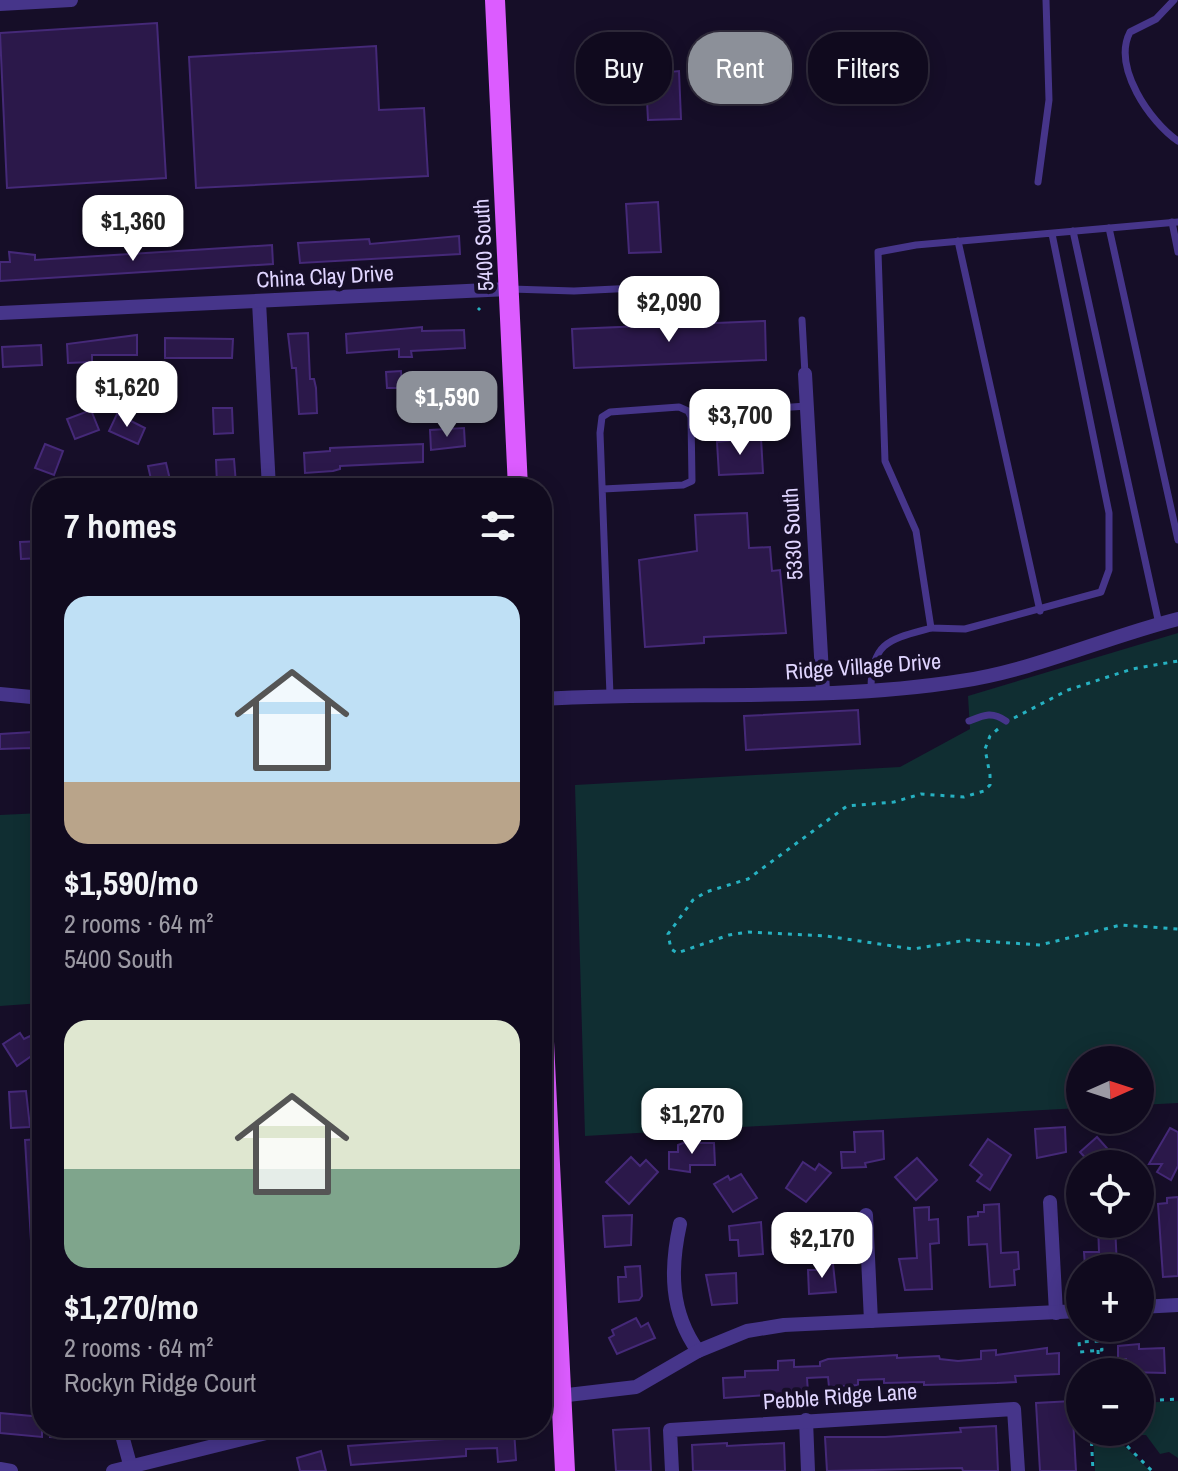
<!DOCTYPE html>
<meta charset="utf-8">
<style>
:root{--surface:#100a1e;--page:#191327;--text:#f1f3f6;--muted:#9c9aa4;--line:#302b3c;--accent:#8c9099}
body{margin:0;font-family:"Archivo Narrow",sans-serif;background:var(--page);color:var(--text);height:100vh;display:flex;flex-direction:column;font-size:30px;white-space:nowrap}
*{box-sizing:border-box;margin:0}
p{font-size:26px;color:var(--muted)}
.icon{flex:none;width:44px;height:44px;fill:none;stroke:currentColor;stroke-width:2;stroke-linecap:round;stroke-linejoin:round}
.map{position:relative;flex:1;overflow:hidden}
.side{position:absolute;left:32px;top:478px;width:520px;height:960px;display:flex;flex-direction:column;background:var(--surface);border-radius:32px;box-shadow:0 4px 20px #0003,0 0 0 2px var(--line)}
.side>*{flex:none}
.banner{position:absolute;left:576px;top:32px;width:482px;height:72px;display:flex;gap:16px}
.needle{width:52px;rotate:87deg}
.fabs{position:absolute;left:1066px;top:1046px;display:grid;gap:16px}
.fabs a{display:grid;place-items:center;width:88px;height:88px;border-radius:50%;background:var(--surface);box-shadow:0 4px 20px #0003,0 0 0 2px var(--line);font-size:40px}
.price{position:absolute;translate:-50% -68px;padding:0 18px;border-radius:16px;background:#fff;color:#222;font-size:26px;line-height:52px;filter:drop-shadow(0 2px 4px #0008)}
.price::after{content:'';position:absolute;left:50%;top:48px;width:24px;height:18px;margin-left:-12px;background:inherit;clip-path:polygon(0 0,100% 0,50% 100%)}
.price.current{background:var(--accent);color:#fff}
ul{padding:0;list-style:none}
li{display:grid;align-content:center;gap:16px;height:424px;padding:0 32px}
li span{display:grid;place-items:center;height:248px;border-radius:24px;color:#555}
li>.icon{margin-inline-start:auto}
span .icon{width:144px;height:144px;fill:#fffc;stroke-width:1}
li b{font-size:34px}
h2{display:flex;justify-content:space-between;align-items:center;height:96px;padding:0 32px;font-size:34px}
.tag{padding:0 28px;border-radius:32px;background:var(--surface);box-shadow:0 4px 20px #0003,0 0 0 2px var(--line);font-size:28px;line-height:72px}
.tag.current{background:var(--accent);color:#fff}
.map>svg:first-child{display:block}
.green{fill:#102e32}
.building{fill:#2b184a;stroke:#452978;stroke-width:2}
.lines{fill:none;stroke-linecap:round;stroke-linejoin:round}
.path{stroke:#26b1c1;stroke-width:3;stroke-dasharray:4 6;stroke-linecap:butt}
.service{stroke:#46358a;stroke-width:7}
.minor{stroke:#46358a;stroke-width:14}
.primary{stroke:#dc5cff;stroke-width:20}
.labels{text-anchor:middle;stroke-width:8;stroke-linejoin:round;paint-order:stroke}
.street-label{font-size:22px;fill:#e0d5ff;stroke:#160e28}
</style>
<div class="map">
<svg width="1178" height="1471" viewBox="0 0 1178 1471">
<rect width="100%" height="100%" fill="#160e28"/>
<g class="green">
<path d="M1178,633v470l-38,2v-45h-60v48l-495,28 -10,-351 325,-18 70,-38 -2,-33z"/>
<path d="M42,813v190l-42,3v-191z"/>
<path d="M1178,1401v57l-9,-6 -9,2 -14,-19h-11l-9,6 -10,-9h24v-29z"/>
<path d="M1093,1432h17l40,39h-55z"/>
</g>
<g class="building">
<path d="M157,23l9,155 -159,10 -7,-155z"/>
<path d="M648,42l1,16 -36,2v-16z"/>
<path d="M376,46l3,64 45,-2 4,68 -232,12 -7,-131z"/>
<path d="M670,60v12l9,-1 2,48 -33,1 -3,-59z"/>
<path d="M658,202l3,50 -32,1 -3,-49z"/>
<path d="M459,236l1,18 -160,9 -2,-20 71,-4 1,5z"/>
<path d="M272,245l1,19 -273,17v-19h10l-1,-10 26,3v5z"/>
<path d="M765,321l1,39 -192,8 -2,-39z"/>
<path d="M422,327v4l42,-1 1,18 -54,3 1,6h-13v-8l-52,4 -1,-19z"/>
<path d="M308,333l2,46h4l2,9 1,25 -18,1 -3,-46h-4l-4,-34z"/>
<path d="M137,335v20h-45v7l-24,1 -1,-19z"/>
<path d="M165,338l68,1 -1,19h-67z"/>
<path d="M41,345l1,20 -39,2 -1,-20z"/>
<path d="M401,371l1,17h-15l-1,-16z"/>
<path d="M213,408h19l1,25 -19,1z"/>
<path d="M91,410l8,20 -24,9 -8,-20z"/>
<path d="M117,414l28,14 -7,16 -29,-13z"/>
<path d="M464,428l1,18 -34,4 -1,-20z"/>
<path d="M749,438h12l2,35 -44,2 -2,-33z"/>
<path d="M45,444l18,7 -9,24 -19,-7z"/>
<path d="M423,444v18l-83,4v3l-7,2 -28,2 -1,-20 26,-2v-3z"/>
<path d="M234,459l2,25 -19,1 -1,-25z"/>
<path d="M166,463l6,25h-19l-5,-22z"/>
<path d="M747,513l2,35 21,-1 2,24 8,-1 6,63 -82,4v6l-59,4 -6,-87 58,-9 -2,-36z"/>
<path d="M42,541v17l-21,1 -1,-17z"/>
<path d="M858,710l2,34 -114,6 -2,-34z"/>
<path d="M35,718l7,1v33l-11,-4 -31,1v-15l33,-2z"/>
<path d="M20,1033l4,6 6,-3 10,14 -23,16 -14,-22z"/>
<path d="M26,1091l4,36 -19,1 -2,-36z"/>
<path d="M1065,1127l1,25 -29,6 -2,-29z"/>
<path d="M1170,1128l8,4v34l-7,14 -14,-8 5,-8h-13z"/>
<path d="M883,1131l1,28 -19,4 1,4 -24,1 -1,-16h14l-1,-20z"/>
<path d="M1097,1137l24,27h-30l-11,-12z"/>
<path d="M42,1139v151l-8,1 -9,-151z"/>
<path d="M988,1139l23,16 -21,35 -13,-9 5,-6 -12,-10z"/>
<path d="M683,1143h31l1,22h-25v7l-21,-3v-17h9v-7z"/>
<path d="M631,1157l9,9 6,-6 12,12 -29,32 -23,-22z"/>
<path d="M917,1158l20,22 -21,20 -21,-23z"/>
<path d="M803,1162l12,8 4,-6 12,9 -25,29 -20,-14z"/>
<path d="M741,1174l16,24 -24,14 -19,-28 14,-8 2,4z"/>
<path d="M1178,1197v79l-15,1 -5,-73 9,-1v-5z"/>
<path d="M999,1204l2,49 17,-1 1,17 -5,1 1,15 -25,2 -3,-43 -18,1 -1,-28 10,-1v-4h6v-7z"/>
<path d="M929,1207v13l9,-1 1,24 -9,1 2,45 -27,1 -6,-31 18,-1 -3,-50z"/>
<path d="M632,1215l-1,30 -26,2 -2,-31z"/>
<path d="M815,1216l1,22h-5v11l-22,1 -2,-24 14,-1 -1,-8z"/>
<path d="M761,1222l2,32 -24,2 -1,-16h-8l-1,-14z"/>
<path d="M1098,1224h17l2,44 -32,-2 -1,-14h15z"/>
<path d="M819,1264h14l3,28 -27,2 -1,-24h11z"/>
<path d="M640,1266l2,30 -3,4 -20,2 -1,-25h8l-1,-10z"/>
<path d="M736,1273l1,30 -25,2 -6,-30z"/>
<path d="M636,1318l5,9 7,-4 7,15 -38,16 -8,-16 5,-3 -2,-5z"/>
<path d="M1139,1344v5l25,-1 1,25 -38,-1 -1,-13h-8v-13z"/>
<path d="M1047,1348v6l12,-1v21l-44,2 1,6 -19,1 -73,2v-3l-40,1v-4l-26,1v5l-29,2 -1,-10 -21,1 1,14 -84,6 -1,-20 22,-1v-6l33,-1v-9l16,-1v7l26,-1v-4l8,-3 69,-4v3l42,-2 1,3 18,2 23,-2v-8l15,-1v5z"/>
<path d="M1072,1401l4,70h-36l-4,-68z"/>
<path d="M0,1413l42,4v20l-42,-4z"/>
<path d="M996,1426l2,45h-35l-1,-3 -135,3 -2,-34h60l76,-5 -1,-4z"/>
<path d="M50,1428h37v11l-37,-2z"/>
<path d="M649,1428l2,43h-35l-3,-41z"/>
<path d="M514,1430l2,30 -18,2 -1,-14 -31,1v7l-115,9 -3,-19 124,-9v-5z"/>
<path d="M727,1443v3l57,-3 1,28h-92l-1,-26z"/>
<path d="M321,1451l5,20h-26l-3,-13z"/>
</g>
<g class="lines">
<g class="path">
<path d="M477,270l1,2"/>
<path d="M478,310l2,-2"/>
<path d="M1014,718l54,-28 64,-21 46,-8"/>
<path d="M998,729l-8,7 -5,13 5,26v10l-6,6 -20,6 -43,-3 -27,8 -47,4 -99,73 -42,13 -13,8 -25,34 3,15 6,4 52,-18 19,-3 78,4 87,13 54,-9 73,5 81,-20 57,4"/>
<path d="M1100,1328l2,22 -22,2 -1,-10 22,-1"/>
<path d="M1098,1350l1,22"/>
<path d="M1081,1372v-6l17,-1"/>
<path d="M1140,1401l38,-2"/>
<path d="M1091,1432l2,39"/>
<path d="M1113,1432l39,39"/>
</g>
<g class="service">
<path d="M1174,0l-18,19 -26,13c-18,35 20,90 48,109"/>
<path d="M1038,182l11,-82 -3,-100"/>
<path d="M1172,222l6,30"/>
<path d="M1109,228l69,312"/>
<path d="M1073,231l86,393"/>
<path d="M1052,234l57,279v57l-8,22 -136,37 -34,-1 -15,-97 -31,-70 -7,-209 38,-7 262,-23"/>
<path d="M958,241l82,370"/>
<path d="M511,289l63,2 103,-5"/>
<path d="M802,320l3,54"/>
<path d="M733,411l74,-5"/>
<path d="M603,489l80,-4 9,-4 -1,-64 -3,-6 -9,-4 -69,5 -8,5 -2,16 10,262"/>
<path d="M871,689c0,-48 20,-50 60,-61"/>
<path d="M969,721c15,-6 23,-10 37,0"/>
</g>
<g class="minor">
<path d="M0,4l71,-4"/>
<path d="M259,302l10,186"/>
<path d="M0,313l509,-24"/>
<path d="M805,374l18,317"/>
<path d="M100,484l1,4"/>
<path d="M0,694l42,4"/>
<path d="M542,699c139,-9 281,4 419,-18 74,-11 145,-44 217,-62"/>
<path d="M1050,1202l6,111"/>
<path d="M866,1215l5,106"/>
<path d="M680,1224c-10,45 -10,88 18,127"/>
<path d="M1140,1307l38,-2"/>
<path d="M542,1398l94,-11 62,-36 49,-20 37,-6 296,-14"/>
<path d="M806,1420l2,51"/>
<path d="M120,1428l11,40"/>
<path d="M0,1469l11,2"/>
<path d="M113,1471l173,-43"/>
<path d="M672,1471l-2,-41 344,-21 4,62"/>
</g>
<g class="primary">
<path d="M495,0l23,488"/>
<path d="M542,1001l23,470"/>
</g>
</g>
<g class="labels">
<g class="street-label">
<text transform="translate(483 245) rotate(-93)" y="8">5400 South</text>
<text transform="translate(325 276) rotate(-3)" y="8">China Clay Drive</text>
<text transform="translate(792 534) rotate(-93)" y="8">5330 South</text>
<text transform="translate(863 666) rotate(-4)" y="8">Ridge Village Drive</text>
<text transform="translate(840 1396) rotate(-4)" y="8">Pebble Ridge Lane</text>
</g>
</g>
</svg>
<div class="fabs">
<a><svg class="needle" viewBox="-14 -14 28 28"><path d="M0-13l5 13h-10z" fill="#e53935"/><path d="M0 13l5-13h-10z" fill="#9c9aa4"/></svg></a>
<a><svg class="icon" aria-label="locate" viewBox="0 0 24 24"><circle cx="12" cy="12" r="6"/><path d="M12 2v4M12 18v4M2 12h4M18 12h4"/></svg></a>
<a>+</a>
<a>−</a>
</div>
<b class="price" style="left:133px;top:263px">$1,360</b>
<b class="price" style="left:669px;top:344px">$2,090</b>
<b class="price" style="left:127px;top:429px">$1,620</b>
<b class="price current" style="left:447px;top:439px">$1,590</b>
<b class="price" style="left:740px;top:457px">$3,700</b>
<b class="price" style="left:692px;top:1156px">$1,270</b>
<b class="price" style="left:822px;top:1280px">$2,170</b>
<div class="banner">
<a class="tag">Buy</a>
<a class="tag current">Rent</a>
<a class="tag">Filters</a>
</div>
<section class="side">
<h2>7 homes<svg class="icon" aria-label="filters" viewBox="0 0 24 24"><path d="M4 7h16M4 17h16"/><circle cx="9" cy="7" r="2"/><circle cx="15" cy="17" r="2"/></svg></h2>
<ul>
<li><span style="background:linear-gradient(#bfe0f5 75%,#b9a48a 0)"><svg class="icon" aria-label="home" viewBox="0 0 24 24"><path d="M3 11l9-7 9 7M6 9v11h12V9"/></svg></span><div><b>$1,590/mo</b><p>2 rooms · 64 m²</p><p>5400 South</p></div></li>
<li><span style="background:linear-gradient(#dfe7d0 60%,#7fa58c 0)"><svg class="icon" aria-label="home" viewBox="0 0 24 24"><path d="M3 11l9-7 9 7M6 9v11h12V9"/></svg></span><div><b>$1,270/mo</b><p>2 rooms · 64 m²</p><p>Rockyn Ridge Court</p></div></li>
</ul>
</section>
</div>
